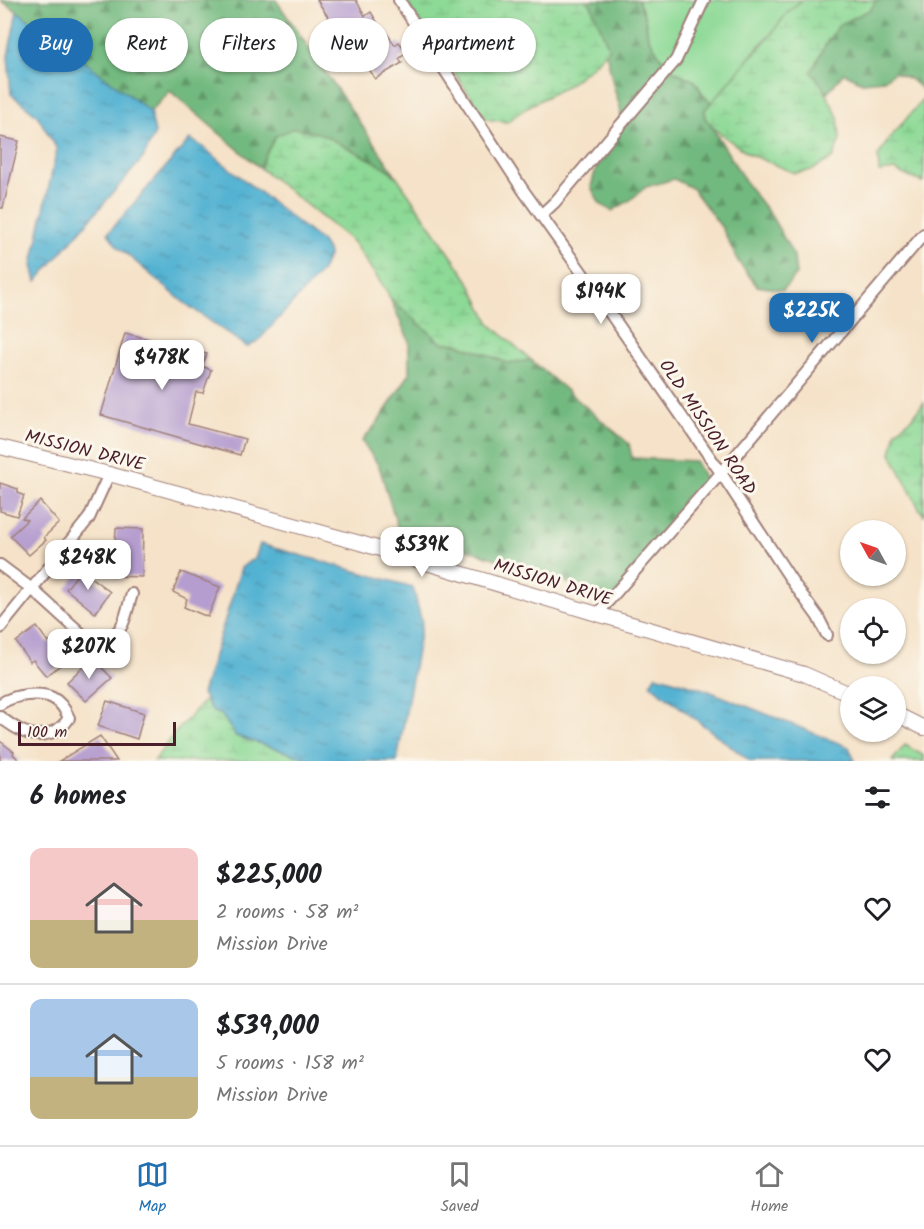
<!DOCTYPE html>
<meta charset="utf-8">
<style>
:root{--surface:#fff;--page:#f2f2f2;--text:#202124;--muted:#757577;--line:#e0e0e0;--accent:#1f6fb2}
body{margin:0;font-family:Kalam,sans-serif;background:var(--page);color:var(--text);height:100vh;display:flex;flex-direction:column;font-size:22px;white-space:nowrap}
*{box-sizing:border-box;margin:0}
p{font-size:20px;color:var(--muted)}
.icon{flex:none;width:33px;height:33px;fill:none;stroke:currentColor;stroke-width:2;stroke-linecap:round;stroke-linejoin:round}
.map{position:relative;height:761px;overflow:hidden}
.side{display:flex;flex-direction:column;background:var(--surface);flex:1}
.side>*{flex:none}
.banner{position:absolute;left:18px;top:18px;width:600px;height:54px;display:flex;gap:12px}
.needle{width:39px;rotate:310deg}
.buttons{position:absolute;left:840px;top:520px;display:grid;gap:12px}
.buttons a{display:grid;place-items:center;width:66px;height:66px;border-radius:50%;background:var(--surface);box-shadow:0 2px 4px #0004;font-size:30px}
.scale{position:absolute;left:18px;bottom:15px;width:158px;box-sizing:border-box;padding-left:6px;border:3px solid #4a1f2b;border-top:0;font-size:16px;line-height:21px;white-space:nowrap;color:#4a1f2b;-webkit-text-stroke:4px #fbf7ec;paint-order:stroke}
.price{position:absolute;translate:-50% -51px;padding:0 14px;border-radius:12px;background:#fff;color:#222;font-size:20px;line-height:39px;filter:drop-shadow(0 2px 3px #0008)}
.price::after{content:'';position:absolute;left:50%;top:36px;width:18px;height:14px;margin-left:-9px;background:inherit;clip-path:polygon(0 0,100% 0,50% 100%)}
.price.current{background:var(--accent);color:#fff}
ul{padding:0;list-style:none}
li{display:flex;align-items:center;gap:18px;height:150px;padding:0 30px}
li+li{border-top:2px solid var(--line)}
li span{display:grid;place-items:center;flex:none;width:168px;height:120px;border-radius:12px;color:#555}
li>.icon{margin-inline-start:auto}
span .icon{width:72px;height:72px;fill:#fffc;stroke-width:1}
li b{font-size:26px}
h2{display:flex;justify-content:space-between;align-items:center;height:72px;padding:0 30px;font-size:26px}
.chip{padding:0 21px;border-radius:27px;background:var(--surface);box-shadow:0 2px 4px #0004;font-size:21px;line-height:54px}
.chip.current{background:var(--accent);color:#fff}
.tab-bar{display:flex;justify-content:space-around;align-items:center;height:84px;border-top:2px solid var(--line);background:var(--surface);font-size:16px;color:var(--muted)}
.tab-bar a{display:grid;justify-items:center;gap:3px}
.tab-bar .current{color:var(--accent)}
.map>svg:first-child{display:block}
.green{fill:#8dd996;stroke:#6c7c60;stroke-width:1.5}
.forest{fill:url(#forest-firs);stroke:#5e6c55;stroke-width:1.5}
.wetland{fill:url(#wetland-marsh);stroke:#6c7c60;stroke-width:1.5}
.water{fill:url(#water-ripples);stroke:#4e687e;stroke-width:1.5}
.building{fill:#b59dcf}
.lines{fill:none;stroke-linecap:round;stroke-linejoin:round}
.minor-casing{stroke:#a0807a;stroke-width:14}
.tertiary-casing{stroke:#a0807a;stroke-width:16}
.minor{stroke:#fff;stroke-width:10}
.tertiary{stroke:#fff;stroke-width:14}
.labels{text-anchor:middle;stroke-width:6;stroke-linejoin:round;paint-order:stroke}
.street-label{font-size:18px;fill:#4a1f2b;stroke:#fbf7ec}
</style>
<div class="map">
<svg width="924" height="761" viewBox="0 0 924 761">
<defs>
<pattern id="forest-firs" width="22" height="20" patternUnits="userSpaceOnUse" patternTransform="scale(1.5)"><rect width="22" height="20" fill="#72b97f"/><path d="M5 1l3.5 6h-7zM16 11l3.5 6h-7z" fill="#609668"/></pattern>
<pattern id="wetland-marsh" width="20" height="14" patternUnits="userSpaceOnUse" patternTransform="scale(1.5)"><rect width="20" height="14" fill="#8dd996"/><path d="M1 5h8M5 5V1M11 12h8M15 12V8" fill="none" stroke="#7bba81"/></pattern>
<pattern id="water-ripples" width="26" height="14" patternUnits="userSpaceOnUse" patternTransform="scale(1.5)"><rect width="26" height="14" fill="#53b2d2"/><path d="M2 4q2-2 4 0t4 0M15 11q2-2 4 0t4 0" fill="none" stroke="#4790ab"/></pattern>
</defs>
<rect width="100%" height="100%" fill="#fbf7ec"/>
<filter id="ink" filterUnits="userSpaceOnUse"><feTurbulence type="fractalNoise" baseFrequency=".0167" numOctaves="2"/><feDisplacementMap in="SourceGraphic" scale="12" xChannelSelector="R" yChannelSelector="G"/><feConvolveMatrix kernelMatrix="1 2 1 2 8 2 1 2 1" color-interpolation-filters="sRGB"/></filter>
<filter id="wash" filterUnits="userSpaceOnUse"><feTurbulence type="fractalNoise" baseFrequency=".008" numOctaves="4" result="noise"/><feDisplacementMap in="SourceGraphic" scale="24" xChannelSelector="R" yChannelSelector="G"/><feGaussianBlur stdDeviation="1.35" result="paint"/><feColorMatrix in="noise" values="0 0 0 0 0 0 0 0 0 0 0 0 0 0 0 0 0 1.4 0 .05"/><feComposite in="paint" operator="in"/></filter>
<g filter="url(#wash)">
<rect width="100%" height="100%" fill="#f5e2c8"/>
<g class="green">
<path d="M638,0h164l-14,12 -16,21 -13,13 -47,57 -8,-7 -9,-15 -25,-12 -11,-14 -11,-18 -3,-19z"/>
<path d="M905,745l19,11v5h-32z"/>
</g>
<g class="forest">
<path d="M0,0h276l121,177 -12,-10 -109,-31 -11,20 -5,12 -90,-77 -20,21 -133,-101z"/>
<path d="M585,0h53l7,18 3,19 11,18 11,14 25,12 9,15 8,7 -7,7v8l4,4 39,64 24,31 22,39 2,19 -13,15 -26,-4 -19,-25 -16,-33 -30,-40 -18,-9 -28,8 -17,14 -17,10 -12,-7 -9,-17 5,-19 20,-27 5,-30 -7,-23 -8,-36 3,-3 -18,-44z"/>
<path d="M876,0h48v91l-14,-12 -16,-7 -10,8 -22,2 -18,-9 -17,20 -4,-6 -13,-15 17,-30 12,-17 32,-16z"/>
<path d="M390,298l51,44 16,2 29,10 22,9 23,-3 98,84 3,14 63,3 12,21 -93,116 -148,-49 -67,-17 -20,-66 -17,-25 16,-19 31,-47v-34z"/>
</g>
<g class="wetland">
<path d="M406,0h179l6,5 18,44 -19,19 -25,19 -36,19 -22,16 -21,-3 -75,-110z"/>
<path d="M802,0h74l-5,9 -32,16 -12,17 -16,30 12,15 15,30 2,22 -7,19 -21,12 -18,3 -47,-20 -29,-21 -13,-14v-8l67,-77 16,-21z"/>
<path d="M924,98v84l-13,-4 -16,-8 -16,2 -1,-16 11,-17z"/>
<path d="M294,128l27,6 64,33 12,10 71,103 23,45 40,35 -23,3 -22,-9 -29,-10 -16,-2 -51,-44 -5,-9 -32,-47 -93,-74 5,-12 11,-20z"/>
<path d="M924,402v113l-4,-5 -29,-56 5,-23 17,-14z"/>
<path d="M205,700l8,12 8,2 15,22 79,25h-161l20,-27z"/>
</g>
<g class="water">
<path d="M17,11l133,100 5,22 -12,25 -107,124 -4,-17 25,-116 -20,-34 -26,-21 -3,-38z"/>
<path d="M190,139l10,6 121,96 8,12 -7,18 -64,70 -11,6 -65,-46 -65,-55 -9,-13z"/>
<path d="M260,544l153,43 9,36 -25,138h-82l-79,-25 -15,-22 -8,-2 -11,-18 39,-126 9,-7 5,-2z"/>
<path d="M656,675l50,15 143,57 6,14h-105l-100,-77z"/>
</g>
<g id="blocks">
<g class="building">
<path d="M317,0h39l9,16 6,-4 12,20 2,-1 10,14 4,-3 8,10 -8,7 3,4 -27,16 -11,-19 -5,4 -12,-15 4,-3 -19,-23z"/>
<path d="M0,137l19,4 -16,67h-3z"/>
<path d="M125,333l82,21 -5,12 9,4 -8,23 -7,-1 -8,32 57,15 -5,16 -139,-40z"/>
<path d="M0,483l18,6v4l6,3 -7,20 -17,-5z"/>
<path d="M40,501l19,22 -15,14 2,3 -17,15 -19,-19 17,-16 -5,-2z"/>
<path d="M116,528l27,1 -1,48 -29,-1z"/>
<path d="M81,570l29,22 -15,21 -29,-24z"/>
<path d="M181,572l39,15 -12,30 -24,-10 3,-8 -14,-7z"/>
<path d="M37,627l11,15h4l15,18 -21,16 -13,-16 -3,2 -14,-20z"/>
<path d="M92,658l20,20 -26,23 -19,-19z"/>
<path d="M107,701l37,12 -7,26 -39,-13z"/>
<path d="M100,736l17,25h-58z"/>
<path d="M0,741l14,11 -1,2 7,7h-20z"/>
</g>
</g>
</g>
<g filter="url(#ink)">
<use href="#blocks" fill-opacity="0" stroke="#a0807a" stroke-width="1.5"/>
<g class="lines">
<defs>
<g id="minor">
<path d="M399,0l124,190 62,87 136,196 73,111 24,33 9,18"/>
<path d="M541,215l14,-13 121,-142 28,-60"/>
<path d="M0,565l32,24 52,47c40,7 38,-10 48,-42"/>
<path d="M597,614l124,-141 203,-239"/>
<path d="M0,628l89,-110 20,-44"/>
<path d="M0,704c9,-6 16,-8 27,-9 21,-2 33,2 42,23 -5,8 -10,12 -19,15 -19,7 -35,-5 -50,-16"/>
</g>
<g id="tertiary">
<path d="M0,447l109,27 251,69 237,71 207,60 46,20"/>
<path d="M896,714l28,14"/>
</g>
</defs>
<use href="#minor" class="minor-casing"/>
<use href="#tertiary" class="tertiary-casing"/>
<use href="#minor" class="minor"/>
<use href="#tertiary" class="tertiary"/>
</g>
</g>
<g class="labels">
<g class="street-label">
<text transform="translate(708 427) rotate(56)" y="6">OLD MISSION ROAD</text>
<text transform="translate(85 450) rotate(14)" y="6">MISSION DRIVE</text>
<text transform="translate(553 582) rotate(17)" y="6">MISSION DRIVE</text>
</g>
</g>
</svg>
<div class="buttons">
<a><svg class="needle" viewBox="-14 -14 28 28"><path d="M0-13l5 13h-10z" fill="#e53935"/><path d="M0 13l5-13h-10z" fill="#757577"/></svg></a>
<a><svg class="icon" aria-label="locate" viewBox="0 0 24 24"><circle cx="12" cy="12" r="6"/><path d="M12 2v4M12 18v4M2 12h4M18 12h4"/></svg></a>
<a><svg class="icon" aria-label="layers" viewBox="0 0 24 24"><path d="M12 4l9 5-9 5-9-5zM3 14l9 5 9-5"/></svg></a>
</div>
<div class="scale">100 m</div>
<b class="price" style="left:601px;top:325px">$194K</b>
<b class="price current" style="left:812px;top:344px">$225K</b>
<b class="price" style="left:162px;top:391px">$478K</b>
<b class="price" style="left:422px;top:578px">$539K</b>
<b class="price" style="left:88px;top:591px">$248K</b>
<b class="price" style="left:89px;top:680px">$207K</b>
<div class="banner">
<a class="chip current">Buy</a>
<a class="chip">Rent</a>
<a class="chip">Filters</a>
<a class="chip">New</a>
<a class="chip">Apartment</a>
</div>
</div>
<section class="side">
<h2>6 homes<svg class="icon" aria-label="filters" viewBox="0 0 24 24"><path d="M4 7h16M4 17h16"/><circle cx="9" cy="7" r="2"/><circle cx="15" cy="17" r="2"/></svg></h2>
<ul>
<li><span style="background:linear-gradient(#f6c9c9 60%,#c2b280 0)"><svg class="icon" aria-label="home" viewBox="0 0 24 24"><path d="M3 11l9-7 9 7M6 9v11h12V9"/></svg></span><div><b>$225,000</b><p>2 rooms · 58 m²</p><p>Mission Drive</p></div><svg class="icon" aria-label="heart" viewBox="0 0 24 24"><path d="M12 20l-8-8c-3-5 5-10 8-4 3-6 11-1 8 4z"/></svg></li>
<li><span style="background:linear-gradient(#a9c7e8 65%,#c2b280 0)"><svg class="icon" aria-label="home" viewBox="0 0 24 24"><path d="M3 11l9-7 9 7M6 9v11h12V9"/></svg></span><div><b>$539,000</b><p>5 rooms · 158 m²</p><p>Mission Drive</p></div><svg class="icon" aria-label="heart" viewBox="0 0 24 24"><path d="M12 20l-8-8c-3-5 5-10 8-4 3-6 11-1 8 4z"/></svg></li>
</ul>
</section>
<nav class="tab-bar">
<a class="current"><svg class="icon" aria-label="map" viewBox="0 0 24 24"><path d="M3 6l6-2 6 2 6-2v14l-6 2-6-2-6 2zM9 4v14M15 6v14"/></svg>Map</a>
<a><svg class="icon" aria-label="saved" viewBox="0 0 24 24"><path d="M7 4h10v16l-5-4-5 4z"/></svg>Saved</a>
<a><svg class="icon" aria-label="home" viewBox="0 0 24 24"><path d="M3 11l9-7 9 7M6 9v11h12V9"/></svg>Home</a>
</nav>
